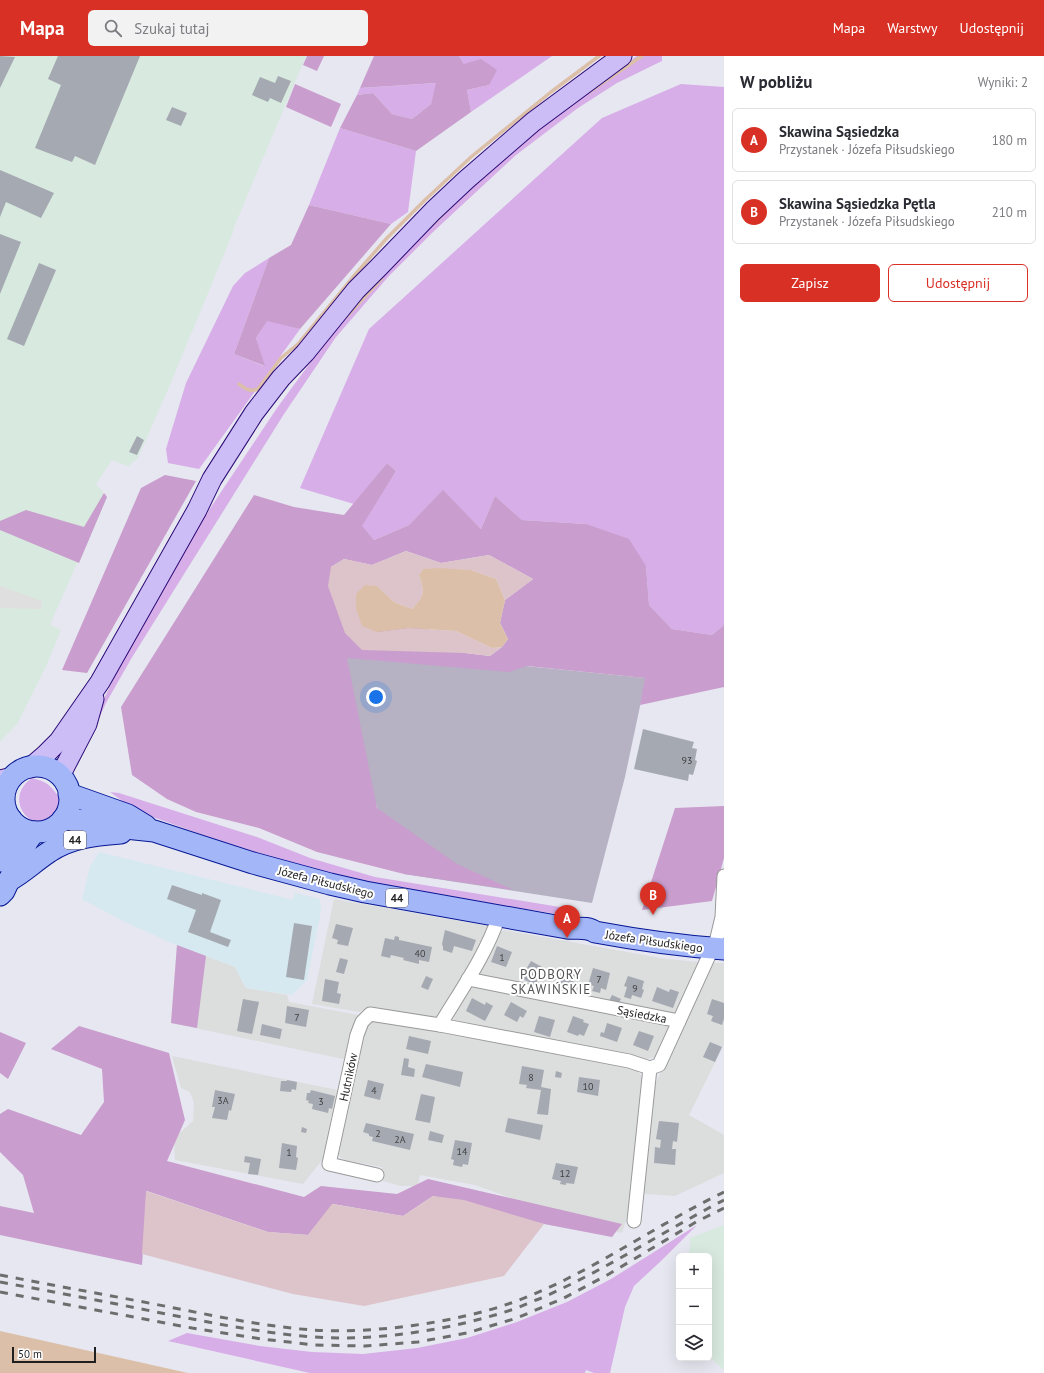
<!DOCTYPE html>
<html lang="pl">
<meta charset="utf-8">
<style>
body{margin:0;font-family:"PT Sans",sans-serif;background:#f2f2f3;color:#2b2b33}
.controls{position:absolute;right:12px;bottom:12px;display:grid;overflow:hidden;border-radius:6px;box-shadow:0 4px 16px #0002}
.controls button{width:36px;height:36px;display:grid;place-items:center;padding:0;border:0;border-bottom:1px solid #e1e1e2;background:#fff;color:#2b2b33;font:20px sans-serif}
.scale{position:absolute;left:12px;bottom:10px;width:84px;box-sizing:border-box;padding-left:4px;border:2px solid #1f1f1f;border-top:0;font-size:11px;line-height:14px;white-space:nowrap;color:#1f1f1f;-webkit-text-stroke:3px #fff;paint-order:stroke}
.you{position:absolute;left:376px;top:641px;width:14px;height:14px;margin:-10px;border:3px solid #fff;border-radius:50%;background:#1a73e8;box-shadow:0 0 0 6px #1a73e833}
.badge{display:grid;place-items:center;width:26px;height:26px;border-radius:50%;background:#d93025;color:#fff;font-size:13px;font-weight:700}
.pin{position:absolute;translate:-50% -33px;filter:drop-shadow(0 1px 2px #0008)}
.pin::after{content:'';position:absolute;top:21px;width:14px;height:12px;background:inherit;clip-path:polygon(0 0,100% 0,50% 100%)}
.list{margin:0;padding:0;list-style:none}
h2{display:flex;justify-content:space-between;align-items:center;height:52px;margin:0;padding:0 16px;font-size:17px}
h2 small{font-size:13px;font-weight:400;color:#7c7c81}
.list li{display:grid;grid-template-columns:26px 1fr auto;gap:12px;align-items:center;box-sizing:border-box;height:64px;margin:0 8px 8px;padding:0 8px;border:1px solid #e1e1e2;border-radius:6px}
.list b{display:block;font-size:15px;white-space:nowrap}
.list p{margin:0;font-size:13px;white-space:nowrap;color:#7c7c81}
.list em{font-size:13px;font-style:normal;color:#7c7c81}
.actions{display:flex;gap:8px;padding:12px 16px}
.actions a{flex:1;padding:9px 0;border:1px solid #d93025;border-radius:6px;text-align:center;font-size:14px;color:#d93025}
.actions .main{background:#d93025;color:#fff}
.icon{flex:none;width:22px;height:22px;fill:none;stroke:currentColor;stroke-width:2;stroke-linecap:round;stroke-linejoin:round}
.map{position:relative;flex:none;width:724px;height:1317px;overflow:hidden}
header{display:flex;align-items:center;gap:24px;box-sizing:border-box;height:56px;padding:0 20px;background:#d93025;color:#fff}
header strong{font-size:19px}
nav{display:flex;gap:22px;margin-inline-start:auto;font-size:14px}
.search{width:280px;height:36px;background:#f2f2f3;display:flex;align-items:center;gap:10px;box-sizing:border-box;padding:0 14px;border-radius:6px;color:#7c7c81;font-size:15px}
main{display:flex}
aside{flex:1;background:#fff}
.map>svg:first-child{display:block}
.residential{fill:#dcdddd}
.commercial{fill:#d6e9f0}
.industrial{fill:#d8e9df}
.construction{fill:#b6b2c4}
.grass{fill:#d7aee8}
.forest{fill:#c99dcd;fill-rule:evenodd}
.wetland{fill:#ddc4ca}
.parking{fill:#dfdfdf}
.water{fill:#dcbfa8}
.lines{fill:none;stroke-linecap:round;stroke-linejoin:round}
.stream{stroke:#dcbfa8;stroke-width:3.5}
.building{fill:#a5a9b1}
.street-casing{stroke:#999;stroke-width:15}
.secondary-casing{stroke:#2b0974;stroke-width:21}
.primary-casing{stroke:#061795;stroke-width:23}
.street{stroke:#fff;stroke-width:13}
.secondary{stroke:#ccbdf7;stroke-width:19}
.primary{stroke:#a3b6f8;stroke-width:21}
.rail{stroke:#6d6d6d;stroke-width:3;stroke-dasharray:8 8;stroke-linecap:butt}
.labels{text-anchor:middle;dominant-baseline:central;stroke-width:4;stroke-linejoin:round;paint-order:stroke}
.number-label{font-size:10px;fill:#404244}
.shield{fill:#fff;stroke:#626262;stroke-width:1}
.shield-label{font-size:11px;font-weight:bold;fill:#1f1f1f}
.street-label{font-size:12px;fill:#1f1f1f;stroke:#fff}
.neighbourhood-label{font-size:13px;letter-spacing:1px;fill:#525252;stroke:#fff}
</style>
<header>
<strong>Mapa</strong>
<div class="search"><svg class="icon" aria-label="search" viewBox="0 0 24 24"><circle cx="10" cy="10" r="6"/><path d="M15 15l6 6"/></svg>Szukaj tutaj</div>
<nav><a>Mapa</a><a>Warstwy</a><a>Udostępnij</a></nav>
</header>
<main>
<div class="map">
<svg width="724" height="1317" viewBox="0 0 724 1317">
<rect width="100%" height="100%" fill="#e6e7f0"/>
<g class="residential">
<path d="M334 843 489 870 488 877 437 960 428 965 366 953 359 956 312 948Z"/>
<path d="M504 874 666 903 698 906 701 910 678 958 671 961 480 923 475 916 498 878Z"/>
<path d="M177 889 235 911 246 932 287 939 289 946 359 959 348 1004 171 967Z"/>
<path d="M713 907H724V988L689 1059 724 1079V1117L675 1140 645 1138 642 1131 652 1035Z"/>
<path d="M478 930 668 968 672 972 658 1001 640 1004 454 967 453 955 464 934Z"/>
<path d="M376 962 633 1012 637 1015 645 1024 629 1155 622 1177 559 1161 503 1139 475 1129 420 1119 418 1128 416 1130H401L379 1124 382 1111 345 1104 340 1101 338 1098V1092L363 971Z"/>
<path d="M172 1000 342 1035 337 1055 331 1060 327 1090 323 1103 303 1128 175 1104 174 1082 193 1065 194 1047 190 1036 181 1032Z"/>
</g>
<path class="commercial" d="M99 796 293 844 295 837 320 843 321 855 307 924 292 939 246 932 235 911 176 889 123 865 82 843 90 811Z"/>
<g class="industrial">
<path d="M0 0H306L237 164 233 173 234 174 172 324 138 402 128 410 112 404 96 428 107 441 79 507H77L50 569 61 574 46 610 17 668 0 686Z"/>
<path d="M724 1169V1314L709 1300V1200H689L690 1182Z"/>
</g>
<path class="construction" d="M345 592 646 622 625 721 592 847 404 818 387 783 367 720Z"/>
<g class="grass">
<path d="M459 0H552L471 56 467 34 489 29 464 8Z"/>
<path d="M637 0H662V5L617 27 578 52 516 99 433 176 388 221 336 281 284 358 131 603 106 647 86 691 81 690 132 585 179 502 209 454 277 352 346 258 394 205 498 103 583 37Z"/>
<path d="M437 27 431 48 412 63 392 58 373 37 357 39 360 32Z"/>
<path d="M681 28 724 31V569L712 579 672 573 649 549 646 510 586 468 522 464 495 440 481 473 443 435 409 469 374 484 361 470 396 415 387 407 354 448 300 432 369 273 602 62Z"/>
<path d="M340 72 416 95 408 156 391 168 309 149Z"/>
<path d="M269 202 234 298 264 310 256 282 267 264 300 273 199 413 168 407 166 393 186 327 233 230 245 217Z"/>
<path d="M32 722C52 727 51 732 63 746 65 751 62 756 58 760 36 784 0 744 32 722Z"/>
<path d="M110 736 119 737 257 781 310 802 375 821 566 852 557 858 491 848 460 845 295 812 136 755Z"/>
<path d="M697 1169 661 1205 634 1230 625 1251 610 1317H594L586 1314 585 1317H310L168 1285 187 1277 260 1290 312 1296 363 1298 417 1292 467 1282 517 1266 567 1246 611 1223Z"/>
</g>
<g class="forest">
<path d="M307 0H324L317 15 303 9Z"/>
<path d="M374 0H459L464 8 481 3 497 14 489 29 467 34 471 56 416 95 340 72 357 39 373 37 392 58 412 63 431 48 436 27 360 32Z"/>
<path d="M295 28 341 48 331 71 286 51Z"/>
<path d="M309 149 391 168 300 273 267 265 256 282 265 310 234 298 269 202 291 189Z"/>
<path d="M387 407 396 415 362 470 374 484 409 469 443 434 481 473 495 440 522 464 586 468 629 483 646 510 649 549 672 573 712 579 724 569V631L640 649 645 622 527 610 509 616 347 602 377 752 457 808 513 834 404 818 317 796 259 772 196 756 167 743 132 719 121 651 254 439 294 451 344 459ZM406 495 441 507 489 499 533 523 505 544 500 567 508 583 502 591 490 600 465 597 331 511 344 503 372 509Z"/>
<path d="M165 419 196 425 87 617 62 614 141 432Z"/>
<path d="M104 437 107 441 79 507 0 474V465L26 454 84 471Z"/>
<path d="M724 750V802L712 845 642 854 675 752Z"/>
<path d="M177 889 206 900 197 972 171 967Z"/>
<path d="M79 970 169 997 185 1064 167 1105 304 1141 321 1130 397 1138 428 1123 622 1168 612 1181 544 1168 433 1140 403 1160 333 1148 308 1179 268 1176 147 1135 142 1209 0 1179V1150L34 1157 23 1119 0 1096V1058L8 1053 81 1079 104 1046 102 1013 51 993Z"/>
<path d="M0 976 26 987 8 1023 0 1017Z"/>
</g>
<g class="wetland">
<path d="M406 495 441 507 489 499 533 523 505 544 496 523 471 514 423 513 419 519C425 537 425 540 412 553L394 546 377 530V576L408 572 456 575 492 592 502 591 490 600 465 597 362 594 345 577 328 530 331 511 344 503 372 509Z"/>
<path d="M146 1135 268 1176 308 1179 332 1148 403 1160 433 1140 464 1144 544 1168 504 1220 364 1250 293 1238 142 1198Z"/>
</g>
<path class="parking" d="M0 530 42 545V553L0 552Z"/>
<g class="water">
<path d="M440 512 471 514 496 523 505 544 500 567 508 583 502 591 492 592 456 575 408 572 377 576 362 570 356 553V538L365 529 377 530 394 546 412 553C425 540 425 537 419 519L423 513Z"/>
<path d="M0 1275 188 1317H0Z"/>
</g>
<g class="lines">
<g class="stream">
<path d="M589 36 642 0"/>
<path d="M433 168 444 157"/>
<path d="M346 261 382 222"/>
<path d="M239 328C245 333 250 336 258 333L281 302 298 288 353 221 387 182 425 144 471 101 551 36 599 0"/>
</g>
</g>
<g class="building">
<path d="M0 0 15 1 0 32Z"/>
<path d="M58 0H140L95 109 75 100 72 106 35 92 61 29 48 23Z"/>
<path d="M278 20 291 25 281 47 270 42 268 46 252 39 260 21 275 27Z"/>
<path d="M172 51 187 57 181 70 166 64Z"/>
<path d="M0 114 54 137 41 162 6 146 0 161Z"/>
<path d="M0 178 21 186 0 238Z"/>
<path d="M39 207 56 214 24 290 7 283Z"/>
<path d="M137 380 144 384 137 399 129 396Z"/>
<path d="M643 673 694 686 692 692 697 693 695 704 697 705 693 719 689 718 688 725 634 713Z"/>
<path d="M172 829 202 839V837L221 844 210 876 231 884 228 891 188 876 196 854 167 843Z"/>
<path d="M294 867 312 870 304 924 286 921Z"/>
<path d="M336 868 353 872 348 890 337 888 338 884 332 882Z"/>
<path d="M445 874 476 884 472 895 454 890 452 897 443 894V891L442 888Z"/>
<path d="M395 880 399 881V884L432 891 429 906 419 904V908L403 904 404 902 391 899 390 902 381 900 385 882 394 884Z"/>
<path d="M497 890 512 896 506 911 491 906Z"/>
<path d="M340 902 348 904 344 918 336 916Z"/>
<path d="M531 905 544 912 535 929 521 922Z"/>
<path d="M593 912 610 917 606 934 601 932 600 937 592 935 594 930 588 929Z"/>
<path d="M562 913 575 916 572 933 558 930Z"/>
<path d="M426 920 433 923 428 934 421 931Z"/>
<path d="M628 920 644 925 642 933 644 934 641 942 632 939 631 943 624 941 627 931 624 930Z"/>
<path d="M325 923 339 926 337 937 341 938 339 948 322 945Z"/>
<path d="M657 931 669 936 670 933 679 936 673 952 652 945Z"/>
<path d="M612 939 621 943 618 949 609 945Z"/>
<path d="M472 942 485 949 486 946 493 950 485 965 466 955Z"/>
<path d="M243 943 259 946 252 978 237 975Z"/>
<path d="M712 943 724 947V963L722 969 711 965 713 960 707 958Z"/>
<path d="M511 946 527 955 523 962 520 960 517 966 504 959Z"/>
<path d="M287 950 309 954 306 971 285 967Z"/>
<path d="M539 960 555 964 550 981 534 976Z"/>
<path d="M573 960 584 964 583 966 589 968 584 980 579 978 578 980 567 976Z"/>
<path d="M607 967 622 972 617 986 600 980 601 976 604 977Z"/>
<path d="M262 968 282 973 280 983 260 979Z"/>
<path d="M639 975 654 980 648 995 633 989Z"/>
<path d="M409 980 431 985 428 998 406 993Z"/>
<path d="M710 986 722 991 715 1006 703 1001Z"/>
<path d="M404 1002 409 1003 408 1011 415 1013 414 1021 401 1019Z"/>
<path d="M426 1008 463 1016 460 1031 422 1021Z"/>
<path d="M522 1010 544 1014 541 1031 551 1033 548 1059 537 1058 541 1034 526 1032 527 1029 519 1028Z"/>
<path d="M556 1015 562 1017 561 1022 555 1021Z"/>
<path d="M579 1021 600 1024 598 1040 577 1036Z"/>
<path d="M287 1024 297 1026 296 1034 292 1033 291 1036 280 1035 281 1025H287Z"/>
<path d="M368 1024 384 1028 380 1044 364 1040Z"/>
<path d="M215 1034 235 1038 231 1055 229 1054 227 1064 212 1062 215 1051H212Z"/>
<path d="M311 1034 335 1040 332 1053 329 1052 328 1057 312 1053 313 1048 308 1047 309 1045 306 1044 307 1037H310Z"/>
<path d="M421 1038 435 1041 430 1067 415 1064Z"/>
<path d="M508 1062 543 1069 540 1084 505 1076Z"/>
<path d="M659 1065 679 1067 677 1086 673 1085 672 1093H676L675 1109 654 1107 655 1091 660 1092 661 1084 656 1083Z"/>
<path d="M366 1067 414 1078 410 1094 372 1085 373 1081 369 1080V1078L363 1076Z"/>
<path d="M302 1071 307 1073 306 1077 301 1076Z"/>
<path d="M430 1075 444 1079 442 1087 428 1084Z"/>
<path d="M455 1084 472 1087 468 1109 463 1108 462 1111 453 1109 454 1104 451 1103Z"/>
<path d="M282 1087 297 1090 296 1101 298 1102 296 1114 279 1112Z"/>
<path d="M245 1100 261 1103 258 1119 248 1118 250 1107 244 1106Z"/>
<path d="M556 1107 578 1111 574 1128 566 1127V1129L560 1128 561 1125 552 1123Z"/>
</g>
<g class="lines">
<g class="street-casing">
<g id="street">
<path d="M468 923 679 965"/>
<path d="M440 969 629 1005 650 1012"/>
<path d="M377 1119 329 1108 357 979 362 966 370 958 440 969C461 934 486 899 499 860"/>
<path d="M634 1165 650 1012 659 1009 717 882 722 861 724 820"/>
</g>
</g>
<g class="secondary-casing">
<g id="secondary">
<path d="M30 712 45 699 59 685 100 626 197 454 212 423 254 357 281 322 305 297 356 234 379 211 433 155 466 124 533 66 622 0"/>
<path d="M60 720 87 668 94 643"/>
<path d="M0 724 13 721"/>
<path d="M0 749 5 752"/>
</g>
</g>
<g class="primary-casing">
<g id="primary">
<circle cx="37" cy="743" r="33"/>
<path d="M69 738 128 759 146 770"/>
<path d="M63 763 91 765 116 771 154 775 253 807 330 828 365 836 567 872C577 873 587 870 595 876 638 884 680 890 724 893"/>
<path d="M0 805 7 783 11 763"/>
<path d="M8 825C23 817 35 805 49 796 70 781 96 779 121 777"/>
<path d="M0 839 4 835 27 786 34 776"/>
</g>
</g>
<use href="#street" class="street"/>
<use href="#secondary" class="secondary"/>
<use href="#primary" class="primary"/>
<g class="rail">
<path d="M0 1219C51 1229 102 1238 154 1248 206 1258 259 1270 312 1274 372 1278 454 1267 511 1247 587 1220 652 1171 724 1136"/>
<path d="M0 1226C54 1236 108 1246 161 1257 219 1268 279 1281 338 1282 396 1282 456 1272 511 1254 521 1251 530 1246 539 1243 604 1215 662 1176 724 1144"/>
<path d="M0 1236 192 1272 262 1283 315 1289 365 1290 418 1286 467 1277 517 1262 564 1242 609 1218 696 1166 724 1152"/>
</g>
</g>
<g class="labels">
<g class="number-label">
<text x="687" y="704">93</text>
<text x="420" y="897">40</text>
<text x="502" y="901">1</text>
<text x="599" y="923">7</text>
<text x="635" y="932">9</text>
<text x="297" y="961">7</text>
<text x="531" y="1021">8</text>
<text x="588" y="1030">10</text>
<text x="374" y="1034">4</text>
<text x="223" y="1044">3A</text>
<text x="321" y="1045">3</text>
<text x="378" y="1077">2</text>
<text x="400" y="1083">2A</text>
<text x="462" y="1095">14</text>
<text x="289" y="1096">1</text>
<text x="565" y="1117">12</text>
</g>
<g class="shield">
<rect x="64" y="775" width="22" height="18" rx="3"/>
<rect x="386" y="833" width="22" height="18" rx="3"/>
</g>
<g class="shield-label">
<text x="75" y="784">44</text>
<text x="397" y="842">44</text>
</g>
<g class="street-label">
<text transform="translate(326 826) rotate(14)">Józefa Piłsudskiego</text>
<text transform="translate(654 885) rotate(8)">Józefa Piłsudskiego</text>
<text transform="translate(642 958) rotate(11)">Sąsiedzka</text>
<text transform="translate(348 1021) rotate(-78)">Hutników</text>
</g>
<g class="neighbourhood-label">
<text x="551" y="918">PODBORY<tspan x="551" dy="15">SKAWIŃSKIE</tspan></text>
</g>
</g>
</svg>
<div class="controls">
<button>+</button>
<button>−</button>
<button><svg class="icon" aria-label="layers" viewBox="0 0 24 24"><path d="M12 4l9 5-9 5-9-5zM3 14l9 5 9-5"/></svg></button>
</div>
<div class="scale">50 m</div>
<div class="you"></div>
<div class="pin badge" style="left:567px;top:882px">A</div>
<div class="pin badge" style="left:653px;top:859px">B</div>
</div>
<aside>
<h2>W pobliżu<small>Wyniki: 2</small></h2>
<ul class="list">
<li><span class="badge">A</span><div><b>Skawina Sąsiedzka</b><p>Przystanek · Józefa Piłsudskiego</p></div><em>180 m</em></li>
<li><span class="badge">B</span><div><b>Skawina Sąsiedzka Pętla</b><p>Przystanek · Józefa Piłsudskiego</p></div><em>210 m</em></li>
</ul>
<div class="actions"><a class="main">Zapisz</a><a>Udostępnij</a></div>
</aside>
</main>
